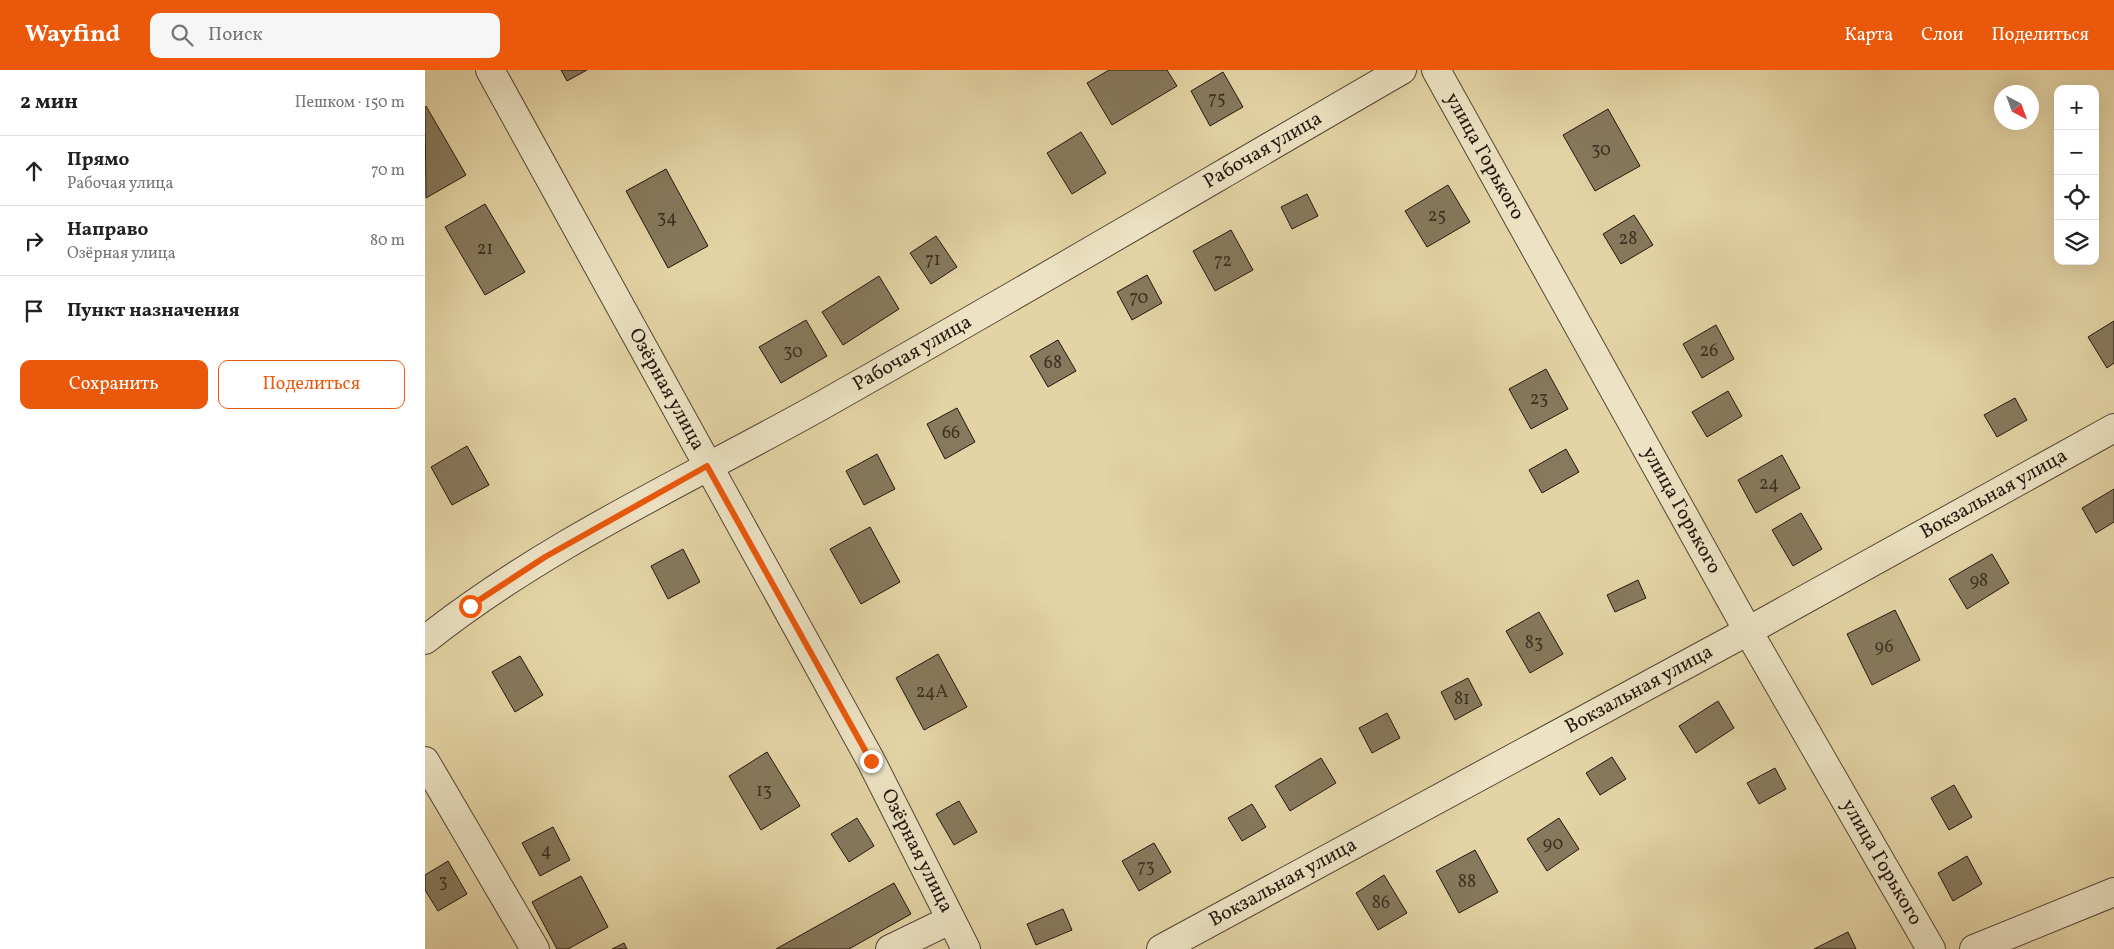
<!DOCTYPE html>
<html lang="ru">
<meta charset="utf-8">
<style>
body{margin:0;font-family:Vollkorn,serif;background:#f6f6f6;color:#202124}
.controls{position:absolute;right:15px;top:15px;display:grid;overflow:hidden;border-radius:10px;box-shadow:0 5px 20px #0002}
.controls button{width:45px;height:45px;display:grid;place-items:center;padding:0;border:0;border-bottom:1px solid #e0e0e0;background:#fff;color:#202124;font:25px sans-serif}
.compass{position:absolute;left:1569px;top:15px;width:45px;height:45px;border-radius:50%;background:#fff;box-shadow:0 5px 20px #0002;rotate:139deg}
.stop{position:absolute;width:15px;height:15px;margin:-11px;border:4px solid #ea580c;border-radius:50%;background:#fff}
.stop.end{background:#ea580c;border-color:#fff;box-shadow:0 1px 5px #0008}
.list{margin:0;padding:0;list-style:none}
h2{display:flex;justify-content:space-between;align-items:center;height:65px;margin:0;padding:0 20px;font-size:21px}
h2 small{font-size:16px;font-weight:400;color:#757577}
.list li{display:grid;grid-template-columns:32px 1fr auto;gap:15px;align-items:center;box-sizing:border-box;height:70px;padding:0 20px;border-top:1px solid #e0e0e0}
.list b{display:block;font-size:19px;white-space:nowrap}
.list p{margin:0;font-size:16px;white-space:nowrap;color:#757577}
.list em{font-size:16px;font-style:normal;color:#757577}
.actions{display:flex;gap:10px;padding:15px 20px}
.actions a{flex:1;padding:11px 0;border:1px solid #ea580c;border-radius:10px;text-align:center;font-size:18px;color:#ea580c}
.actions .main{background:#ea580c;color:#fff}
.icon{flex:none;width:28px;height:28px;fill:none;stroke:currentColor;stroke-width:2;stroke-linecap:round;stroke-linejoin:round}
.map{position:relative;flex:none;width:1689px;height:879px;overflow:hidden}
header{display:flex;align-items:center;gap:30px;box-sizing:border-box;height:70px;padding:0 25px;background:#ea580c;color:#fff}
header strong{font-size:24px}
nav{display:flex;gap:28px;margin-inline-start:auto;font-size:18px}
.search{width:350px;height:45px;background:#f6f6f6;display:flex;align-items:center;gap:12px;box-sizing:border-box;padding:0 18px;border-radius:10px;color:#757577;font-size:19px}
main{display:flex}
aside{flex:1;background:#fff}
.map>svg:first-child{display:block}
.building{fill:#87795d;stroke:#23170f}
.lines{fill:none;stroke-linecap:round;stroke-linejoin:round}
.minor-casing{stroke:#534634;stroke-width:30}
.minor{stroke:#ede3c4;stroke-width:28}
.route{stroke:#ea580c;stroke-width:6}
.labels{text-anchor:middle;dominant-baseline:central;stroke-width:4;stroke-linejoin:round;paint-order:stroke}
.number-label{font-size:18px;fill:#3c3022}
.street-label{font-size:20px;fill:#23170f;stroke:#ede3c4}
</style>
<header>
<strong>Wayfind</strong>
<div class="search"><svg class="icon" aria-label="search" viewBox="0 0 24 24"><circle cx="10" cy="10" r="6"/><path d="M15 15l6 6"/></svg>Поиск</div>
<nav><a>Карта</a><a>Слои</a><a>Поделиться</a></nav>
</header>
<main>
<aside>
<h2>2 мин<small>Пешком · 150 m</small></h2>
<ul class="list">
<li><svg class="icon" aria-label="ahead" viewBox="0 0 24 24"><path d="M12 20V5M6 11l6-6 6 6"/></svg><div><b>Прямо</b><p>Рабочая улица</p></div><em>70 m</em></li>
<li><svg class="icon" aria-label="right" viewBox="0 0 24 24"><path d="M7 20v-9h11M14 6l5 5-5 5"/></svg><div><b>Направо</b><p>Озёрная улица</p></div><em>80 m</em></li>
<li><svg class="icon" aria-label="arrive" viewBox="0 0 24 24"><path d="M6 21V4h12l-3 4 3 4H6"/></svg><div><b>Пункт назначения</b></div></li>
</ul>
<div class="actions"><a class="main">Сохранить</a><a>Поделиться</a></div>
</aside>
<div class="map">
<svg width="1689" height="879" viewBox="0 0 1689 879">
<rect width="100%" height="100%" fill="#e4d4a5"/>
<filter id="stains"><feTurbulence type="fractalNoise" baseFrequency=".004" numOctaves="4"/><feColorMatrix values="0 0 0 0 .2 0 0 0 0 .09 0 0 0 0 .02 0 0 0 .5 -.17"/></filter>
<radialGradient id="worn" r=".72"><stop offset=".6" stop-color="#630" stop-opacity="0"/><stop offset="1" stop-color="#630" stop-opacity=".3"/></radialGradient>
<g class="building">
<path d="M136 0H162L142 11Z"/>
<path d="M684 0H742L752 16 687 55 662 13Z"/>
<path d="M798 2 818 37 785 56 766 21Z"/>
<path d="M1 36 41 105 1 128 0 37Z"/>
<path d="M1183 39 1215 96 1170 121 1138 65Z"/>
<path d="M656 62 681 103 647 124 622 83Z"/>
<path d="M241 99 283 176 243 198 201 121Z"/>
<path d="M1023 115 1045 152 1002 177 980 141Z"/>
<path d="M882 124 893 146 867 159 856 137Z"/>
<path d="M60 134 100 202 60 225 20 157Z"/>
<path d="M1209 145 1228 175 1196 194 1178 164Z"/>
<path d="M806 160 828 200 790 221 768 181Z"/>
<path d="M511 166 532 197 506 214 485 183Z"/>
<path d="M722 205 737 233 707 250 692 222Z"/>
<path d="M454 206 474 239 418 275 397 242Z"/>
<path d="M381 250 402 286 356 313 334 277Z"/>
<path d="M1689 251V293L1682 298 1663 267Z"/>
<path d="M1291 255 1309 289 1277 308 1258 274Z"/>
<path d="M633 270 651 301 623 317 605 286Z"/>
<path d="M1121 299 1143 339 1106 359 1084 319Z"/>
<path d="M1303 321 1317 346 1282 367 1267 342Z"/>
<path d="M1590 328 1602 350 1572 367 1559 345Z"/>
<path d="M532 338 550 372 520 389 502 354Z"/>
<path d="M42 376 64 415 27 435 6 397Z"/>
<path d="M1141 379 1154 402 1117 423 1104 400Z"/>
<path d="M452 384 470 419 439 435 421 401Z"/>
<path d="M1357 385 1375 418 1331 443 1313 410Z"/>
<path d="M1689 419V452L1671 463 1657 438Z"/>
<path d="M1376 443 1397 479 1368 496 1347 460Z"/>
<path d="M445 457 475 512 436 534 405 479Z"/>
<path d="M258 479 275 512 243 529 226 496Z"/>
<path d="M1567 484 1584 513 1542 539 1524 509Z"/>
<path d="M1213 510 1221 528 1190 542 1182 525Z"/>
<path d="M1470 540 1495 590 1447 615 1422 564Z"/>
<path d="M1114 542 1138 584 1105 603 1081 561Z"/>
<path d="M513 584 542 637 499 660 471 608Z"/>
<path d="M95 586 118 625 90 642 67 602Z"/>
<path d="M1043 608 1057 635 1030 650 1016 622Z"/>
<path d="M1293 631 1309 658 1271 683 1254 656Z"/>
<path d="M962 643 975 668 947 683 934 658Z"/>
<path d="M342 682 375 736 336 760 304 706Z"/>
<path d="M1187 687 1201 709 1175 725 1161 703Z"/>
<path d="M896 688 911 713 865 741 850 716Z"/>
<path d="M1350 698 1361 719 1334 734 1322 713Z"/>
<path d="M1529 715 1547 747 1524 760 1506 728Z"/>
<path d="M534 731 552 762 529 775 511 744Z"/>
<path d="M827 734 841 757 817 771 803 748Z"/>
<path d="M432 748 449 776 424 792 406 764Z"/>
<path d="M1134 748 1154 779 1122 801 1102 769Z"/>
<path d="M128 757 145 790 115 806 97 773Z"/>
<path d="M729 773 746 802 714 821 697 791Z"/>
<path d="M1050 780 1073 822 1034 843 1011 801Z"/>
<path d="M1542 786 1557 814 1528 831 1513 803Z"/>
<path d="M23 791 42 824 13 841 0 820V805Z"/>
<path d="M959 805 982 843 953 860 931 823Z"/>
<path d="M156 806 183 857 143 879H132L107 832Z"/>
<path d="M469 813 486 844 424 879H351Z"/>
<path d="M638 839 647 860 611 875 602 854Z"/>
<path d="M1423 862 1431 879H1389Z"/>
<path d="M199 873 202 879H187Z"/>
</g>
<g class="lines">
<g class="minor-casing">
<g id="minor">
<path id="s1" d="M65 0 446 691 541 879"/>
<path id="s2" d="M1011 0 1323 561 1506 879"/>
<path id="s3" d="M0 570C122 473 266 409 401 333 594 224 785 111 977 0"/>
<path d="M0 691 110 879"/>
<path d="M465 879 525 850"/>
<path id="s4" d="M736 879 1323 561 1689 358"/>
<path d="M1549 879 1689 822"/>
</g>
</g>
<use href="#minor" class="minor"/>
</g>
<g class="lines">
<path class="route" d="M45 536 120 487 282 396 446 691"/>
</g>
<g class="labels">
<g class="number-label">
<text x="792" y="29">75</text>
<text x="1176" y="80">30</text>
<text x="1012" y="146">25</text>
<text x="242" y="148">34</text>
<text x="1203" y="169">28</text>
<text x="60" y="179">21</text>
<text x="508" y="190">71</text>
<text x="798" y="191">72</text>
<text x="714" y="228">70</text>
<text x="1284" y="281">26</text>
<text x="368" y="282">30</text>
<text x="628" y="293">68</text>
<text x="1114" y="329">23</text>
<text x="526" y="363">66</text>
<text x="1344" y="414">24</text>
<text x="1554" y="511">98</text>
<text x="1109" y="573">83</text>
<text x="1459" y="577">96</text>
<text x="507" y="622">24А</text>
<text x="1037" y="629">81</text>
<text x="339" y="721">13</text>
<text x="1128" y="774">90</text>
<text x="121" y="781">4</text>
<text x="721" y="797">73</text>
<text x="18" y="812">3</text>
<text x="1042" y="812">88</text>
<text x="956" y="833">86</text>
</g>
<g class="street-label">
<text stroke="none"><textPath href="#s3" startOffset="971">Рабочая улица</textPath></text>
<text stroke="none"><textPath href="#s2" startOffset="99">улица Горького</textPath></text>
<text stroke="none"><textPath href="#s3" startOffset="566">Рабочая улица</textPath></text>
<text stroke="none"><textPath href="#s1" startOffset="365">Озёрная улица</textPath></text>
<text stroke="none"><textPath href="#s4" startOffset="949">Вокзальная улица</textPath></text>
<text stroke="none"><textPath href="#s2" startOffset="504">улица Горького</textPath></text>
<text stroke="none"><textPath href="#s4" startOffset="544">Вокзальная улица</textPath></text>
<text stroke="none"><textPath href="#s1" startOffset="890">Озёрная улица</textPath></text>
<text stroke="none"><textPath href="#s2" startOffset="909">улица Горького</textPath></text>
<text stroke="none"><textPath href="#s4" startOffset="139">Вокзальная улица</textPath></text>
</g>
</g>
<rect width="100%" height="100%" filter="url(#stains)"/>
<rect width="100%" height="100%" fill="url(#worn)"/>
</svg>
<div class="controls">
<button>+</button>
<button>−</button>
<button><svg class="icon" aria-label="locate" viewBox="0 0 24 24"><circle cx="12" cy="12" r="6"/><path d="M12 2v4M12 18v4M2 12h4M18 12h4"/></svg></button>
<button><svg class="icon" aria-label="layers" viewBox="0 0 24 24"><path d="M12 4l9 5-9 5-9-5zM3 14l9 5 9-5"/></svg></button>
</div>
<svg class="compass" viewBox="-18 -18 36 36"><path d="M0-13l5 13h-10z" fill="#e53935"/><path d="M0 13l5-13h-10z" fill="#757577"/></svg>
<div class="stop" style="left:45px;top:536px"></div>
<div class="stop end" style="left:446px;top:691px"></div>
</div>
</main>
